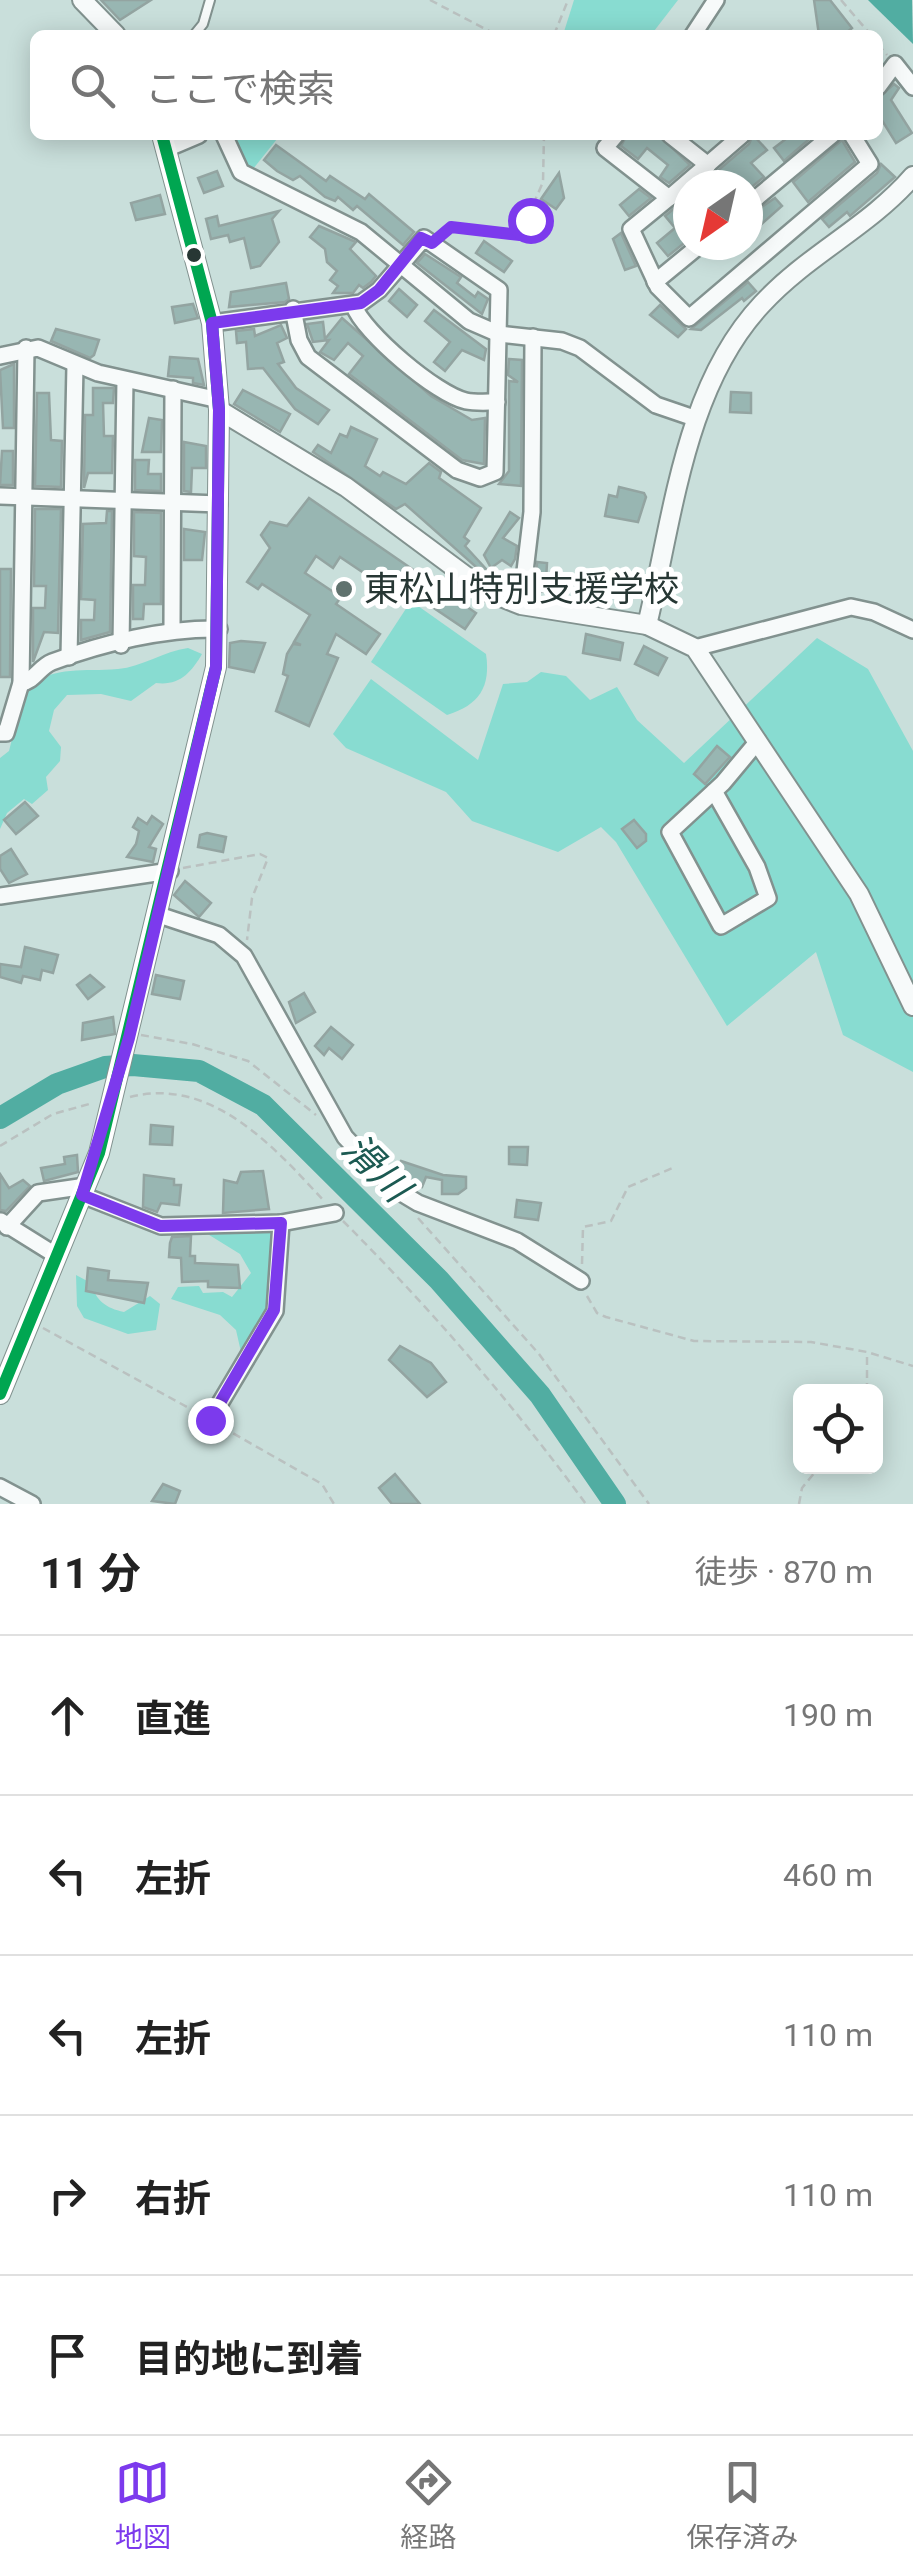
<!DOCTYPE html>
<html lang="ja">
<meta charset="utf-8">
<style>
body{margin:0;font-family:Roboto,"Noto Sans JP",sans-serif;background:#f2f2f2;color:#222}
.controls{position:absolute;right:30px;bottom:30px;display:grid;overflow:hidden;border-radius:15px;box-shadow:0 5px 25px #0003}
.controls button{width:90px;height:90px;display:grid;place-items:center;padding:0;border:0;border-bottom:2px solid #e0e0e0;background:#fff;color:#222;font:50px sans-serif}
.compass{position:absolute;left:673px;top:170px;width:90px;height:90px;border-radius:50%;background:#fff;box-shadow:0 5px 25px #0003;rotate:214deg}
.stop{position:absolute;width:30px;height:30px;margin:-22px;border:8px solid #7c3aed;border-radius:50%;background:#fff}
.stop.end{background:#7c3aed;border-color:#fff;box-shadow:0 2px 10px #0008}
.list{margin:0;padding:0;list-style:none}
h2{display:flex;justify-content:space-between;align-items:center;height:130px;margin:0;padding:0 40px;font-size:42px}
h2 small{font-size:32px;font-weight:400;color:#767676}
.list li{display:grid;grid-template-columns:65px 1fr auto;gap:30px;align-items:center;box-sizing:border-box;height:160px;padding:0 40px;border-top:2px solid #e0e0e0}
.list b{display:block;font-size:38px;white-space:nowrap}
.list em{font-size:32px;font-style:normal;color:#767676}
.icon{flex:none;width:55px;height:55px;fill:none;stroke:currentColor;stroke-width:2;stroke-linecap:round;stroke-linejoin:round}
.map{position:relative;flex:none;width:913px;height:1504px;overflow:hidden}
.search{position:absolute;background:#fff;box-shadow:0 5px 25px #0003;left:30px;right:30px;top:30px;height:110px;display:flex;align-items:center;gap:25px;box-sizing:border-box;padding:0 35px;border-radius:15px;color:#767676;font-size:38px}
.sheet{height:930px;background:#fff}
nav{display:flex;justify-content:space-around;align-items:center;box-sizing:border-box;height:140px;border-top:2px solid #e0e0e0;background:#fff;font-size:28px;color:#767676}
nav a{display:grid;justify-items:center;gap:5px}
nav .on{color:#7c3aed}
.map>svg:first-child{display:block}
.green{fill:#88dcd1}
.water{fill:#51ada2}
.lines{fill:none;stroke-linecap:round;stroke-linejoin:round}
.river{stroke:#51ada2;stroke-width:22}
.building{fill:#98b6b2;stroke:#93a4a1;stroke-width:2.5}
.service-casing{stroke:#82928f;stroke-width:12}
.minor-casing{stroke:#82928f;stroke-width:20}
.tertiary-casing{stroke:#82928f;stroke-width:22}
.path{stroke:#bac1c0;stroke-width:2.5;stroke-dasharray:8 5;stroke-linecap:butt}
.service{stroke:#f7fafa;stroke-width:8}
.minor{stroke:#f7fafa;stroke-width:15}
.tertiary{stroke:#f7fafa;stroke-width:18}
.bus-1-casing{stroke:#fff;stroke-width:20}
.bus-1{stroke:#00a651;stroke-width:12}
.route{stroke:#7c3aed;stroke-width:12}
.bus-dot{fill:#273734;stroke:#fff;stroke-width:4}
.poi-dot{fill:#60726e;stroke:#fff;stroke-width:4}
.labels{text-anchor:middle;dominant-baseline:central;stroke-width:10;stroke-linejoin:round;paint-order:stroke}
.poi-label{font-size:35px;fill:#273734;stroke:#fff;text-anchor:start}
.water-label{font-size:38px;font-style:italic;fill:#1c5a52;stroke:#fff}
</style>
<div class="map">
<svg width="913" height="1504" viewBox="0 0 913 1504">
<rect width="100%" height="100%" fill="#c9dfdb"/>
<g class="green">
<path d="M574 0H678L651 35H563Z"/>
<path d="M230 135H274L277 139 253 169 241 164Z"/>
<path d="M411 601 486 654C491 687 479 705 447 715L371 662Z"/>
<path d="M817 638 868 669 913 751V1072L843 1035 816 952 727 1026 616 842 601 827 558 852 472 821 446 792 346 748 333 734 371 679 478 760 503 684 527 682 541 672 566 676 590 700 617 687 637 720 684 763Z"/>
<path d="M188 648 202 654C191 673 179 686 156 683L131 701 101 694 67 695 54 710 49 731 61 747 60 761 46 777 48 790 32 804 24 799 7 813 0 829V758L9 751 25 687C58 665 82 672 118 669 142 667 164 651 188 648Z"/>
<path d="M207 1229H268L276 1239 269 1307 241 1352 236 1330 220 1315 171 1299 178 1287 199 1286 203 1293 223 1292 232 1297 251 1273 240 1254 206 1233Z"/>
<path d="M76 1275 91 1283C96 1301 106 1308 124 1312L150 1296 160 1304 156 1330 128 1334 84 1318 77 1306Z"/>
</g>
<path class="water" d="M868 0H912L913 44 874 6Z"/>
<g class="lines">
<path class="river" d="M0 1118 57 1084 105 1067 133 1065 199 1071 263 1105 439 1280 540 1395 615 1504"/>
</g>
<g class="building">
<path d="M101 0H151L120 20Z"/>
<path d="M814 0H830L852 28 844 35H819Z"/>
<path d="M894 84 899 88 891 100 912 133 896 143 878 114V98Z"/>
<path d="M627 135H659L690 165 669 183 660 177 668 165 647 148 638 159 621 146Z"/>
<path d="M753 135 767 150 751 163 764 177 748 190V185H701L749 144Z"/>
<path d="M791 135H814L784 161 774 148Z"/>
<path d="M842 140 855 162 808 202 793 182Z"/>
<path d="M276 145 326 181 330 176 365 199 369 194 414 232 403 245 357 206 353 210 338 197 335 201 325 197 300 176 293 180 277 171 264 160Z"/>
<path d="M881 164 895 177 850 216 847 212 829 227 822 219 877 173Z"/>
<path d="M217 171 223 186 204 193 198 178Z"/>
<path d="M559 173 564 198 556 209 541 199Z"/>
<path d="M639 189 651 198 629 216 620 205Z"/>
<path d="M160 195 165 214 136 220 131 203Z"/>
<path d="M775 198 782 206 748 236V216Z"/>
<path d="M677 206 688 220V240L668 256 657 243 675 228 665 216Z"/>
<path d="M279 211 272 219 279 242 260 266 251 268 244 238 230 242 228 235 211 239 206 219 217 216 219 226Z"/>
<path d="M319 226 356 242 350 249 376 276 371 282 363 288 359 285 353 293H333L338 286 330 280 337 271 327 262 325 249 310 237Z"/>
<path d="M621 233 636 266 625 270 613 239Z"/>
<path d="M484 241 512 261 504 272 476 253Z"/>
<path d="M425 254 461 277 457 283 475 297 478 292 488 299 482 314 417 263Z"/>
<path d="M748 282 756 291 744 301 742 298 701 330 691 329Z"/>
<path d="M286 283 289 299 285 302 229 307 231 292Z"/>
<path d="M399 289 417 305 407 317 389 301Z"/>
<path d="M193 304 198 318 175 323 172 307Z"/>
<path d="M660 305 686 329 678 337 650 315Z"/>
<path d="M434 310 486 349 484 360 462 350 445 371 434 362 450 342 425 321Z"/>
<path d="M342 318 431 396 472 420 485 418 484 464 462 460 349 374 363 356 348 343 334 360 320 352 329 340 313 342 307 324 323 322 325 339Z"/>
<path d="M281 325 287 338 277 343 284 362 278 364 296 388 329 410 318 424 295 409 263 368 248 369 246 342 237 343 236 331 254 329 255 336Z"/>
<path d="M56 329 99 340 94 355 90 358 51 341Z"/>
<path d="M170 357 198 359 204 385 193 383V378L168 376Z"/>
<path d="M509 359 522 360 521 486 499 484 509 471V381L518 382 508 375Z"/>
<path d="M14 364V428H3L0 370Z"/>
<path d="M93 388H114L113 403H103L104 436H113L112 473H88L84 488 85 415H93Z"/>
<path d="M243 390 290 414 280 432 234 404Z"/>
<path d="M731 392 751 393V413L730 412Z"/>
<path d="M37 393H49L51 440 62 441 61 487 35 486Z"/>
<path d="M149 418 162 420 161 452H142Z"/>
<path d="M351 427 377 439 365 466 380 476 383 472 406 484 429 463 441 472 439 478 481 508 464 537 469 541 465 546 487 570 484 574 405 504 396 509 313 452 318 445 331 453 340 434 347 437Z"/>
<path d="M184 442 206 446V468H192L191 492 184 491Z"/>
<path d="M2 451H13V485H0Z"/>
<path d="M135 460H149L148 474H161V491L135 490Z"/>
<path d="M619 487 644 493 646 497 638 522 605 516 609 495 617 497Z"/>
<path d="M309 498 476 613 465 629 407 590 401 598 340 557 333 568 316 556 305 573 341 597 336 604 380 634 366 654 336 634 327 654 338 658 309 726 276 711 288 676 283 674 287 654 293 644 301 645 294 642 310 615 262 584 258 589 247 582 270 548 261 535 270 522 287 526Z"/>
<path d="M35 509H61L58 633 44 632 33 662V608H45L46 586H34Z"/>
<path d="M107 511H112L110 632 81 640V620H94L95 600 81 599 83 524 106 523Z"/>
<path d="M134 512 161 513V604H144L143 619H133V585H145L146 557 134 556Z"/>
<path d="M510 512 519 518 503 538 517 546 515 559 511 566 502 560 491 568 484 555Z"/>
<path d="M184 529 205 532 202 560H184Z"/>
<path d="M537 562 547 563 546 581 561 582V593L536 591Z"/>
<path d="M0 569H11L10 677H0Z"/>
<path d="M586 634 623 643 620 660 583 653Z"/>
<path d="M241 641 265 643 254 672 229 667 230 643Z"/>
<path d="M644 646 667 658 658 675 635 664Z"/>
<path d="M717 746 730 757 705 784 694 774Z"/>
<path d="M25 802 38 816 16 834 4 820Z"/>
<path d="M152 816 163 824 149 847 156 849 153 862 127 857 136 844 139 831 133 827 138 818 147 824Z"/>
<path d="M634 820 646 834V841L637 848 622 829Z"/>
<path d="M207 833 226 837 223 852 198 847 200 835Z"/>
<path d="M11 849 27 874 9 883 0 869V856Z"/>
<path d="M185 881 211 903 199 917 174 895Z"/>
<path d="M25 947 58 955 53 973 42 970 40 980 23 976 21 983 0 977V964L21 967Z"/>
<path d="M90 975 104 987 88 999 77 985Z"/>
<path d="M156 975 184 981 180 999 152 994Z"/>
<path d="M304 993 315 1012 296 1023 289 1002Z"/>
<path d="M113 1017 115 1034 82 1040 83 1023Z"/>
<path d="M331 1027 353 1045 342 1059 329 1048 324 1055 315 1046Z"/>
<path d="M151 1125 173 1127 172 1145 150 1144Z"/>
<path d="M509 1147H528L527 1165 509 1164Z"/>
<path d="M77 1155 78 1172 44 1181 41 1168 65 1164 64 1157Z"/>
<path d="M401 1161 443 1175 466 1177V1188L458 1194H442V1180L426 1177 422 1187 414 1185 395 1174Z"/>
<path d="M263 1171 269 1209 223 1213 224 1180 237 1183 241 1172Z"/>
<path d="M0 1174 9 1188 23 1180 30 1186 6 1211 0 1210Z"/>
<path d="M144 1175 174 1179V1185H181L179 1205 161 1203 157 1212 143 1207Z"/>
<path d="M517 1200 541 1203 538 1220 515 1217Z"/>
<path d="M191 1236 190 1256H195V1263L238 1265 240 1288 208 1287V1281L182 1282 181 1258 169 1257 170 1243 172 1237Z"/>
<path d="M88 1268 109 1271 108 1280 148 1283 144 1303 86 1291Z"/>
<path d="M400 1346 431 1363 446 1382 427 1397 389 1360Z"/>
<path d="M395 1474 420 1504H392L379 1488Z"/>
<path d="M163 1484 180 1491 175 1504 152 1501Z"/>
</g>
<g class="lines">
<g class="service-casing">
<path id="service" d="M194 35 203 24 210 0"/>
</g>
<g class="minor-casing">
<g id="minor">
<path d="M693 35 716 0"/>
<path d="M878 87 895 64 913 87"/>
<path d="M224 135 241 172 361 232 469 321 499 334 562 341 580 348 656 405 697 419"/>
<path d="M616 135 605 148 669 198 631 229 658 287 689 318 870 164 852 135"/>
<path d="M670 135 708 165"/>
<path d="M166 149 199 135"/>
<path d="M669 198 742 135"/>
<path d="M748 205 832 135"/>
<path d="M655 282 700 245"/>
<path d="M354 306C363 332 437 395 466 401 475 403 487 402 497 402"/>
<path d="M212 323 361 303 379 290 424 238 499 290 495 472 480 478 457 470 308 357 299 340 293 309"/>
<path d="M0 356 38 348 98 373 219 400"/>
<path d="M0 496 219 504"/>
<path d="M521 605 532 512 533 337"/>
<path d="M172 628 173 389"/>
<path d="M121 645 125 380"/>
<path d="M695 648 851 607 874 612 913 630"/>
<path d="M69 657 75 365"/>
<path d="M21 683C35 681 39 667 52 662 103 643 165 628 219 629"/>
<path d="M0 733H6L21 683 26 348"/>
<path d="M714 791 757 867 768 898 721 926 670 832 723 783 758 741"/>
<path d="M0 896 170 871"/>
<path d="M159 915 219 935 244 956 345 1137 393 1188 418 1203 517 1241 581 1281"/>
<path d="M82 1195 161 1226 281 1223 335 1213"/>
<path d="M1 1221 57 1256"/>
<path d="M7 1227 38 1193 86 1186"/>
<path d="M210 1420 275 1311 281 1223"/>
<path d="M0 1487 32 1504"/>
</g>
</g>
<g class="tertiary-casing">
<g id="tertiary">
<path d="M82 0 116 35"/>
<path d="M219 410 346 487 486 591 521 605 647 625 695 648 859 894 913 1006"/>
<path d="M647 625C673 519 684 387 762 304 808 254 869 227 913 176"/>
<path d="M0 1394 99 1153 216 667 219 410 212 323 162 135"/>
</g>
</g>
<g class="path">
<path d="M430 0 497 35"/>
<path d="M841 0 871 35"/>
<path d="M554 35 568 0"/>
<path d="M878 44 887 55"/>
<path d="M439 234 451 227 520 235 543 182 544 135"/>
<path d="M183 868 260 854 268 858 252 898 247 940"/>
<path d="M141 1035 192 1044 248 1061 316 1115"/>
<path d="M130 1097C212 1076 275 1148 324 1201"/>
<path d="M0 1146 53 1114 93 1103"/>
<path d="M418 1218 539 1354 649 1504"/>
<path d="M343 1221C432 1310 512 1403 586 1504"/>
<path d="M582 1264 583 1227 611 1221 628 1187 675 1167"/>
<path d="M587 1296 597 1313 606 1317 694 1341 811 1342 867 1352 913 1366"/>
<path d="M43 1328 198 1413"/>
<path d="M867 1391V1353"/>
<path d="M222 1427 322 1484 334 1504"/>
<path d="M799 1504 802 1488 820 1466"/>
</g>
<use href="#service" class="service"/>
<use href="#minor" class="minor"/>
<use href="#tertiary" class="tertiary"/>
<g class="bus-1-casing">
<path id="bus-1" d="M0 1394 99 1153 216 667 219 410 212 323 162 135"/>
</g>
<use href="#bus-1" class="bus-1"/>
</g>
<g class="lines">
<path class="route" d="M210 1420 274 1310 281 1223 160 1226 82 1195 129 1038 216 667 219 410 212 323 361 303 379 290 421 238 432 243 451 227 520 235 530 220"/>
</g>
<circle class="bus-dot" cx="194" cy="255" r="9"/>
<circle class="poi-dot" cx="344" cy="589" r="10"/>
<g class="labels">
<g class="poi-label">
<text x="364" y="589">東松山特別支援学校</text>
</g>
<g class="water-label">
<text transform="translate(376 1168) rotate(45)">滑川</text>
</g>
</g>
</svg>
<div class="controls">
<button><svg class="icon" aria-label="locate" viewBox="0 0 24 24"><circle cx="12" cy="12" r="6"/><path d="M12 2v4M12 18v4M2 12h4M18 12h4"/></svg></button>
</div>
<svg class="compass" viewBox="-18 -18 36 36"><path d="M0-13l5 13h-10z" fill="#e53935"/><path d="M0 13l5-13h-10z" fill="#767676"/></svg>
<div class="stop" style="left:530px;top:220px"></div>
<div class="stop end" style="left:210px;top:1420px"></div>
<div class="search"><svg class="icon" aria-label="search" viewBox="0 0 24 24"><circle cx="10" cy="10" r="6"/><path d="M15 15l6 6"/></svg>ここで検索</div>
</div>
<section class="sheet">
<h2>11 分<small>徒歩 · 870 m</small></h2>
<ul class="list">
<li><svg class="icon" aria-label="ahead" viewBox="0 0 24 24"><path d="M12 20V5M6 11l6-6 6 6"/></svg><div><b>直進</b></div><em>190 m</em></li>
<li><svg class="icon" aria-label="left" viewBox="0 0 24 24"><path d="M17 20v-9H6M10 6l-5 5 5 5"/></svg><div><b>左折</b></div><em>460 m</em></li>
<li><svg class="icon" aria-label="left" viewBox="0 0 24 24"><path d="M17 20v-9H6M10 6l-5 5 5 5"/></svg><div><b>左折</b></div><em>110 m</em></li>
<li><svg class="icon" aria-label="right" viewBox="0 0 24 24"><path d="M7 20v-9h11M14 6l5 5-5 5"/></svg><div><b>右折</b></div><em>110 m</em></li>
<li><svg class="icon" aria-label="arrive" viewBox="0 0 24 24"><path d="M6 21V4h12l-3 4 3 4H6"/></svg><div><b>目的地に到着</b></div></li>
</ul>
</section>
<nav>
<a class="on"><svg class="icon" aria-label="map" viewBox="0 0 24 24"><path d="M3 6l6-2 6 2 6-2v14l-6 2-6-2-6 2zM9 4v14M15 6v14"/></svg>地図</a>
<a><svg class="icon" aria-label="directions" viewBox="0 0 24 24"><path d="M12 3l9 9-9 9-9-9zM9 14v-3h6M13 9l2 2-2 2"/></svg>経路</a>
<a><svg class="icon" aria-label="saved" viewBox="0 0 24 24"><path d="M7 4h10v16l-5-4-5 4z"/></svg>保存済み</a>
</nav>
